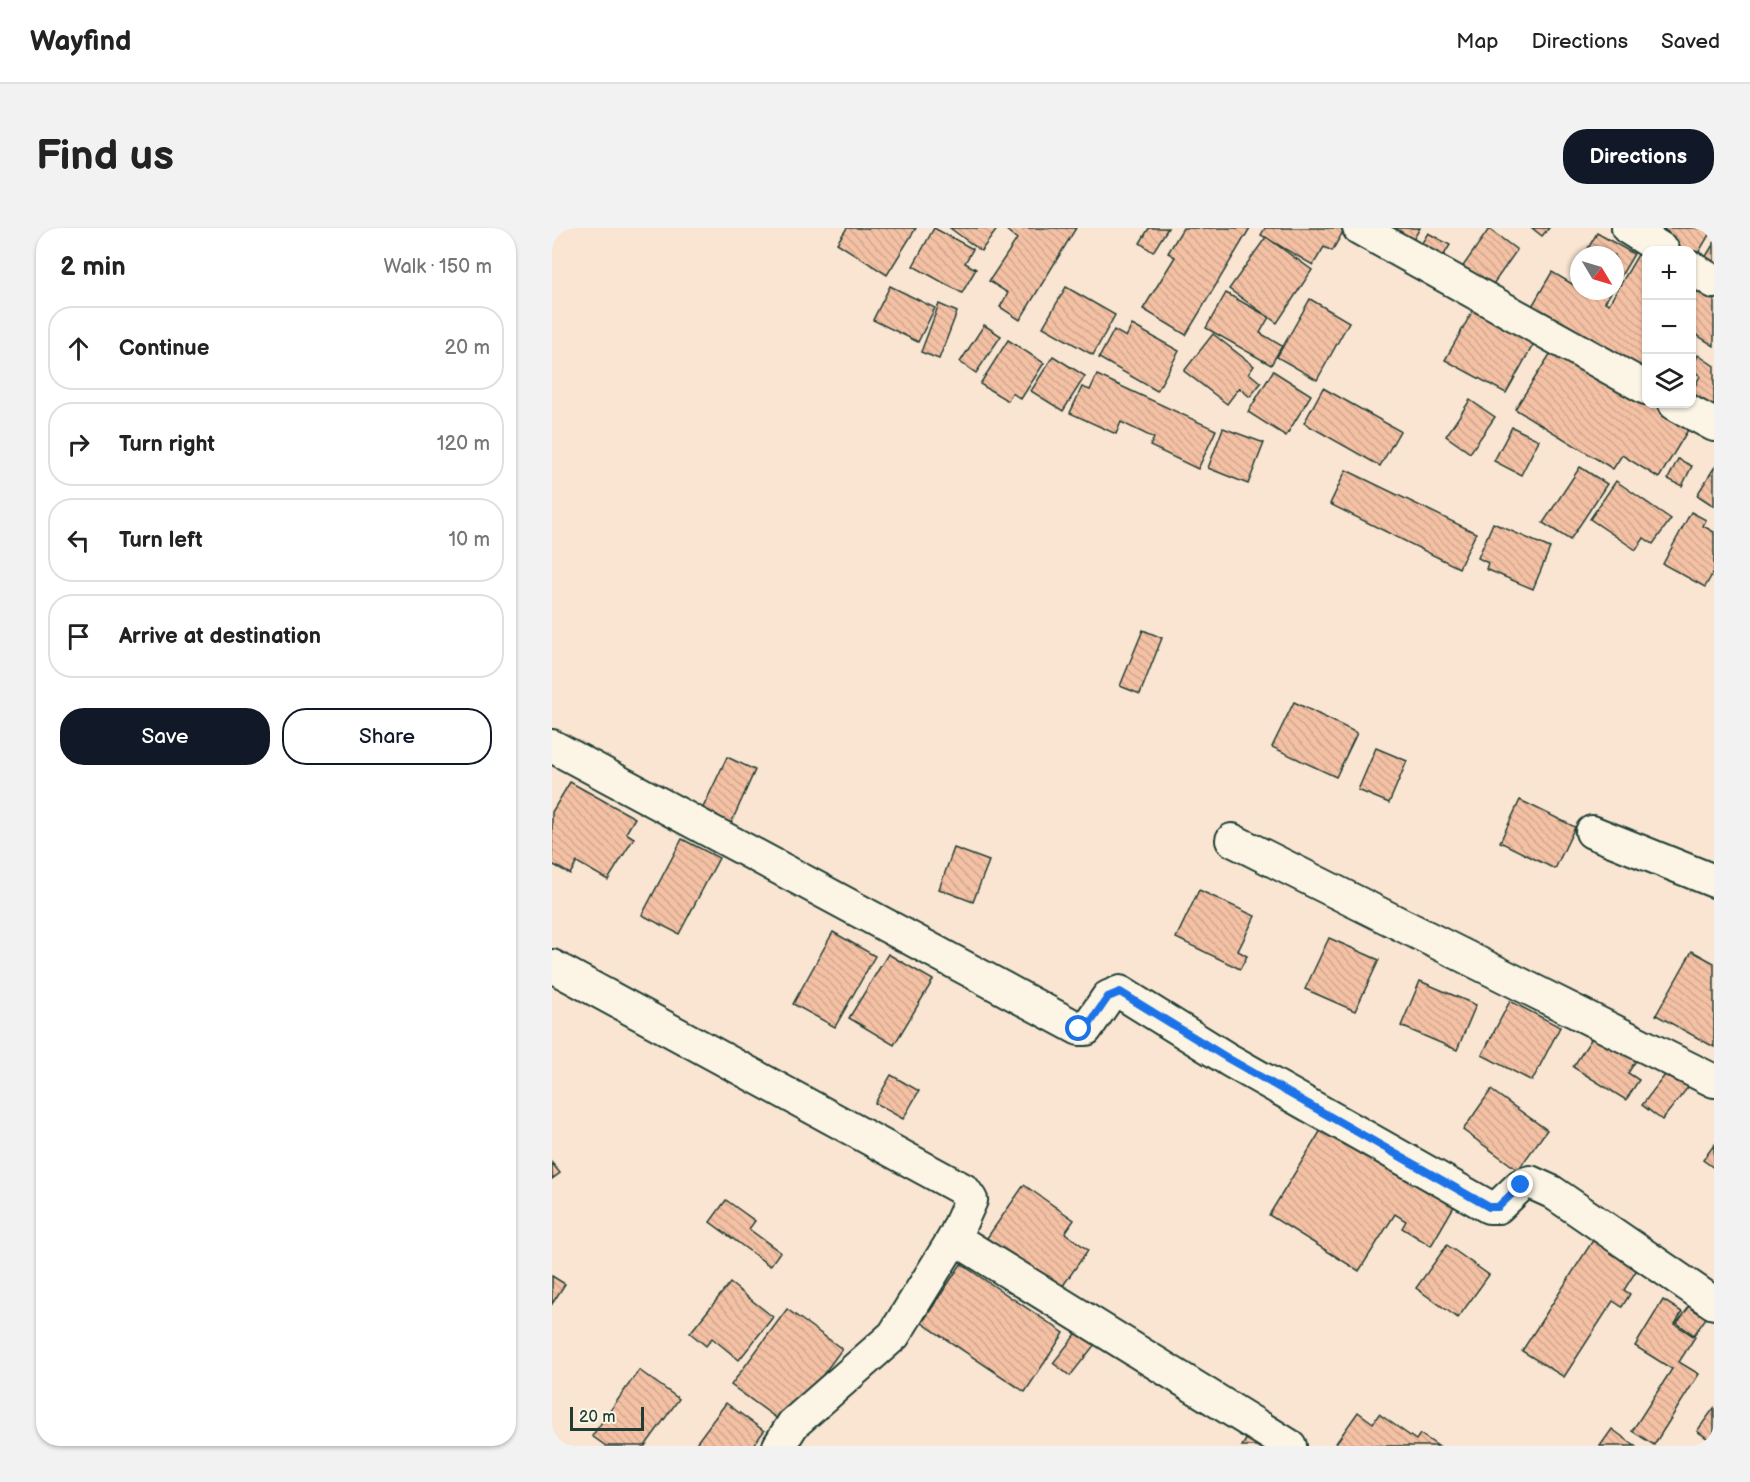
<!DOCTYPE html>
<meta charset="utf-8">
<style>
body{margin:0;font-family:"Balsamiq Sans",sans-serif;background:#f2f2f2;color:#222}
.controls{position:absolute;right:18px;top:18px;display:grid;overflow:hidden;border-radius:12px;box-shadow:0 2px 4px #0004}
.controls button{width:54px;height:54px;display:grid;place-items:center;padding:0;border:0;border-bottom:2px solid #e0e0e0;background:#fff;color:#222;font:30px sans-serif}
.compass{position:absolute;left:1018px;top:18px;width:54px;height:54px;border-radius:50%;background:#fff;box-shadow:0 2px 4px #0004;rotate:128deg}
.scale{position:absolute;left:18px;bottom:15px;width:74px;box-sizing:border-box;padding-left:6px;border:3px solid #1f3d34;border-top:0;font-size:16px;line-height:21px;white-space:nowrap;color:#1f3d34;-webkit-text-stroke:4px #fcf5e5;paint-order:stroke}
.stop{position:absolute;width:18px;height:18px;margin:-14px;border:4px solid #1a73e8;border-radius:50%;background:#fff}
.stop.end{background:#1a73e8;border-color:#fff;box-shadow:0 2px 6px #0008}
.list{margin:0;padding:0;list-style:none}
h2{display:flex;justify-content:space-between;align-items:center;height:78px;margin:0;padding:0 24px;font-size:26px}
h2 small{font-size:20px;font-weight:400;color:#767676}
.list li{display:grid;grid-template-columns:39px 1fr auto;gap:18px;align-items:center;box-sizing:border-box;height:84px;margin:0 12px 12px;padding:0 12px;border:2px solid #e0e0e0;border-radius:24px}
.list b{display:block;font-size:22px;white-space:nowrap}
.list em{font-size:20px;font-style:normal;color:#767676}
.actions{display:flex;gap:12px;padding:18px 24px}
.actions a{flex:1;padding:14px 0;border:2px solid #111827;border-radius:24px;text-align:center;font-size:21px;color:#111827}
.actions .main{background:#111827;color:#fff}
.icon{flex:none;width:33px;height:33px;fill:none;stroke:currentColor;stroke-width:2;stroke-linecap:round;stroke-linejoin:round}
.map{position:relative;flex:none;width:1162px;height:1218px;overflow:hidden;border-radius:24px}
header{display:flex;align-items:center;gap:36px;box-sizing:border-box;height:84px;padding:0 30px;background:#fff;border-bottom:2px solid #e0e0e0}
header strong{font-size:28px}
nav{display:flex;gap:33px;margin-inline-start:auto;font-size:21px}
.intro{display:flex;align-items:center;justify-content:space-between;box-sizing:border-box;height:144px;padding:0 36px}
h1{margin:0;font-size:42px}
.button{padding:15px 27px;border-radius:24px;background:#111827;color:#fff;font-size:21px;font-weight:700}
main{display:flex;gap:36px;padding:0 36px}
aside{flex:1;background:#fff;border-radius:24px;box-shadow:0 2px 4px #0004}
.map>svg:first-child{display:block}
.building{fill:url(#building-back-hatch);stroke:#1f3d34;stroke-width:1.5}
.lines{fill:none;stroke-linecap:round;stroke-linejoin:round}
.minor-casing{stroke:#1f3d34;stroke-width:36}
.minor{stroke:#fcf5e5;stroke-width:32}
.route{stroke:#1a73e8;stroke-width:8}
</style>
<header>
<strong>Wayfind</strong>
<nav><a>Map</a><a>Directions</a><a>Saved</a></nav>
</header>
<div class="intro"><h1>Find us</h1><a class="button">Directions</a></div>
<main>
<aside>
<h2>2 min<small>Walk · 150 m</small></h2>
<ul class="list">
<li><svg class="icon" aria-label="ahead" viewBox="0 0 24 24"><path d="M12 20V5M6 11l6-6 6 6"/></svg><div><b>Continue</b></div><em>20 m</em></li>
<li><svg class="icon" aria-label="right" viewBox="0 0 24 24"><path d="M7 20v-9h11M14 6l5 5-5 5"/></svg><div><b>Turn right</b></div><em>120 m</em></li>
<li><svg class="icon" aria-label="left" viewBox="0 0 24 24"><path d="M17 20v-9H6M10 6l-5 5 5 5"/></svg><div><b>Turn left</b></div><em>10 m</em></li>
<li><svg class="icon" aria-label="arrive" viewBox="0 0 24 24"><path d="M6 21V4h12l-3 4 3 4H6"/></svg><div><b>Arrive at destination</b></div></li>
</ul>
<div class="actions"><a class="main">Save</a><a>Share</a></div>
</aside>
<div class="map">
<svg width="1162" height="1218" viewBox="0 0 1162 1218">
<defs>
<pattern id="building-back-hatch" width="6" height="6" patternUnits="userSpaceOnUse" patternTransform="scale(1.5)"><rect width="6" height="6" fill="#f4c1a4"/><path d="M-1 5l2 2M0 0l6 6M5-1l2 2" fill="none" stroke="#d1a78e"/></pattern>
</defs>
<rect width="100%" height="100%" fill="#fae5d2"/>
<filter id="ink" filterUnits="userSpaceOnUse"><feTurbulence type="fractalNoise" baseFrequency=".0167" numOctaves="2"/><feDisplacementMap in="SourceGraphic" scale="12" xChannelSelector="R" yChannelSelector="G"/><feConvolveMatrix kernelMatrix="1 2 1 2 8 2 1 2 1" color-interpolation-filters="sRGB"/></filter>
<g filter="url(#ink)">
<g class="building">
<path d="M295 0H364L335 47 285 15Z"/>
<path d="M382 0 421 21 413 35 424 41 410 65 361 38Z"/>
<path d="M398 0H446L429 23Z"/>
<path d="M452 0H524L468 92 448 79 456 65 437 53 465 11Z"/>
<path d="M597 0H616L601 24 588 15Z"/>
<path d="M631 0H698L634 107 591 81 623 29 616 25Z"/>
<path d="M713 0H788L792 2 780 23 772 19 761 37 709 7Z"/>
<path d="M827 0H868L857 19Z"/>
<path d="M980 0H997L990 8Z"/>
<path d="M1110 0H1161L1144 29 1140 26V22H1133L1112 11 1116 4Z"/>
<path d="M937 1 965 22 937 62 909 41Z"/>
<path d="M876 5 898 17 890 30 868 18Z"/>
<path d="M1045 5 1082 26 1063 58V27H1032Z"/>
<path d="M714 9 760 42 725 95 677 61Z"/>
<path d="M1162 15V35L1153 30Z"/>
<path d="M1087 25 1094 30V149L1020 106 1023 101 993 84 988 92 976 85 1000 44 1027 60V63L1042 68 1045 63H1060L1053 74 1057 76Z"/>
<path d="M338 58 383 80 366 114 321 92Z"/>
<path d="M1140 58 1162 71V118L1140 104Z"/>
<path d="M514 59 563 87 541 127 491 99Z"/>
<path d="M674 65 717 89 708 105 730 118 719 137 654 100Z"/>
<path d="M758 71 797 94 765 152 725 129Z"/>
<path d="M387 76 405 84 387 131 369 124Z"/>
<path d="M924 77 985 110 954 165 893 132Z"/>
<path d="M432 97 449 108 424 145 408 134Z"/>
<path d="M580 97 627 123 605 163 547 130 562 102 574 109Z"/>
<path d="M661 106 702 138 697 145 709 155 698 169 687 160 675 176 632 143Z"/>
<path d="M456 112 492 135 469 171 460 165 456 173 428 156Z"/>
<path d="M1002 120 1097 178 1105 176 1139 197 1107 250 1070 227 1061 241 963 181Z"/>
<path d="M1146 127 1162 138V180L1140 164 1148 148 1140 141Z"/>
<path d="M501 128 533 148 511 183 479 163Z"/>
<path d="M721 143 759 167 734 208 696 184Z"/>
<path d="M545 147 664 202 646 241 598 218 602 210 569 194 564 206 518 185 530 159 538 162Z"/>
<path d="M771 160 848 203 828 238 752 195Z"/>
<path d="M918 172 943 189 918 225 894 208Z"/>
<path d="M960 199 987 212 969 247 942 233Z"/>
<path d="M671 200 712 215 696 256 656 240Z"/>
<path d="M1126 231 1140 238 1130 258 1116 251Z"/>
<path d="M1028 239 1055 256 1018 312 991 295Z"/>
<path d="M1162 240V278L1145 267Z"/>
<path d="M794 242 924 305 907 340 778 276Z"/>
<path d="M1064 253 1119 291 1101 316 1092 310 1084 322 1038 291Z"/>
<path d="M1139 284 1154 292 1151 298 1162 304V343L1153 359 1111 336Z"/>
<path d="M941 295 998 320 981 361 934 341 936 335 926 330Z"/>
<path d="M591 402 610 410 588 466 568 458Z"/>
<path d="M742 474 805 505 784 549 720 519Z"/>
<path d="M824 520 855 533 837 575 806 562Z"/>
<path d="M175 529 203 542 176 602 147 588Z"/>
<path d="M18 554 83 590 74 605 82 610 56 652 25 634 18 646 0 636V584Z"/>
<path d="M968 572 1023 599 1003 641 948 614Z"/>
<path d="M130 611 167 630 127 706 90 687Z"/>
<path d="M402 620 437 633 421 674 387 661Z"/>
<path d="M647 662 703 688 686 723 695 728 688 741 624 710Z"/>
<path d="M281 704 323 728 283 799 241 776Z"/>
<path d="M777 710 827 732 803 783 753 761Z"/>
<path d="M1140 723 1162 735V819L1104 787Z"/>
<path d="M336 726 381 752 342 817 297 790Z"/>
<path d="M868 753 924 777 905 822 849 798Z"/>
<path d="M958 773 1008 799 980 853 930 827Z"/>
<path d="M1043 805 1085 831 1076 845 1087 852 1074 872 1021 839Z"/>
<path d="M1116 843 1137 858 1110 892 1090 877Z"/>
<path d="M339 847 367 863 351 891 323 875Z"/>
<path d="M939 862 995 902 966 942 911 902Z"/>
<path d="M774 894 904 975 879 1018 850 1000 854 993 843 986 807 1043 717 987Z"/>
<path d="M1162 917V940L1151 932Z"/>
<path d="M0 935 8 945 0 951Z"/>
<path d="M472 957 522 992 513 1005 536 1022 503 1069 430 1017Z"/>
<path d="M174 972 203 993 197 1001 228 1024 218 1038 158 994Z"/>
<path d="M1045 1006 1089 1035 1072 1062 1078 1066 1070 1079 1061 1073 1012 1149 970 1123Z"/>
<path d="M895 1017 937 1047 906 1090 864 1060Z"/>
<path d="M409 1036 512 1105 473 1164 370 1095Z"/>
<path d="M0 1048 13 1056 0 1076Z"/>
<path d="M178 1055 221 1089 187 1132 160 1110 154 1118 138 1105Z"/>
<path d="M1143 1071 1159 1083 1142 1107 1125 1095Z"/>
<path d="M1111 1072 1130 1084 1123 1096 1143 1109 1127 1134 1147 1146 1102 1217 1080 1203 1120 1141 1083 1118Z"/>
<path d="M235 1081 290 1121 234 1197 179 1157Z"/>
<path d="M527 1102 544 1115 518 1148 501 1135Z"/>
<path d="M87 1142 127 1171 93 1218H54L40 1208Z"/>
<path d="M174 1175 212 1203 201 1218H142Z"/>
<path d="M1162 1180V1215L1145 1203Z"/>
<path d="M806 1184 821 1195 827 1186 864 1212 868 1206 886 1218H782Z"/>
<path d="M1060 1201 1083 1218H1048Z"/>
<path d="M698 1205 719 1218H690Z"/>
</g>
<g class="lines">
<g class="minor-casing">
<g id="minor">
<path d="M807 0 1094 160"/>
<path d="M1076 0 1111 22"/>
<path d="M1140 40 1162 54"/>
<path d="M1123 176 1162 197"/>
<path d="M0 518 527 801H534L556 769 568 764 677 832 937 979H946L969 957 978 954 1000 964 1162 1075"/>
<path d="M1040 604 1162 653"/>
<path d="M680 612 1162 853"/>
<path d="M0 738 412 962 419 972 402 1010 342 1107 241 1196 227 1218"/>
<path d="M402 1010 738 1218"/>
</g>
</g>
<use href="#minor" class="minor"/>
</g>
</g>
<g class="lines" filter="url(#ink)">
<path class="route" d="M527 801H534L556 769 568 764 677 831 937 979H946L969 957"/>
</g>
</svg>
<div class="controls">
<button>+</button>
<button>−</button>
<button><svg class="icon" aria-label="layers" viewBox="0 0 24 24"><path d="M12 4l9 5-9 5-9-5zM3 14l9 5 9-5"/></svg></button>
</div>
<svg class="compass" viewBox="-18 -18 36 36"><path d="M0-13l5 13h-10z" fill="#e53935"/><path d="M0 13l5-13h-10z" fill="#767676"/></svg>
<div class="scale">20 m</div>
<div class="stop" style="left:527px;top:801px"></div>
<div class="stop end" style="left:969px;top:957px"></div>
</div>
</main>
